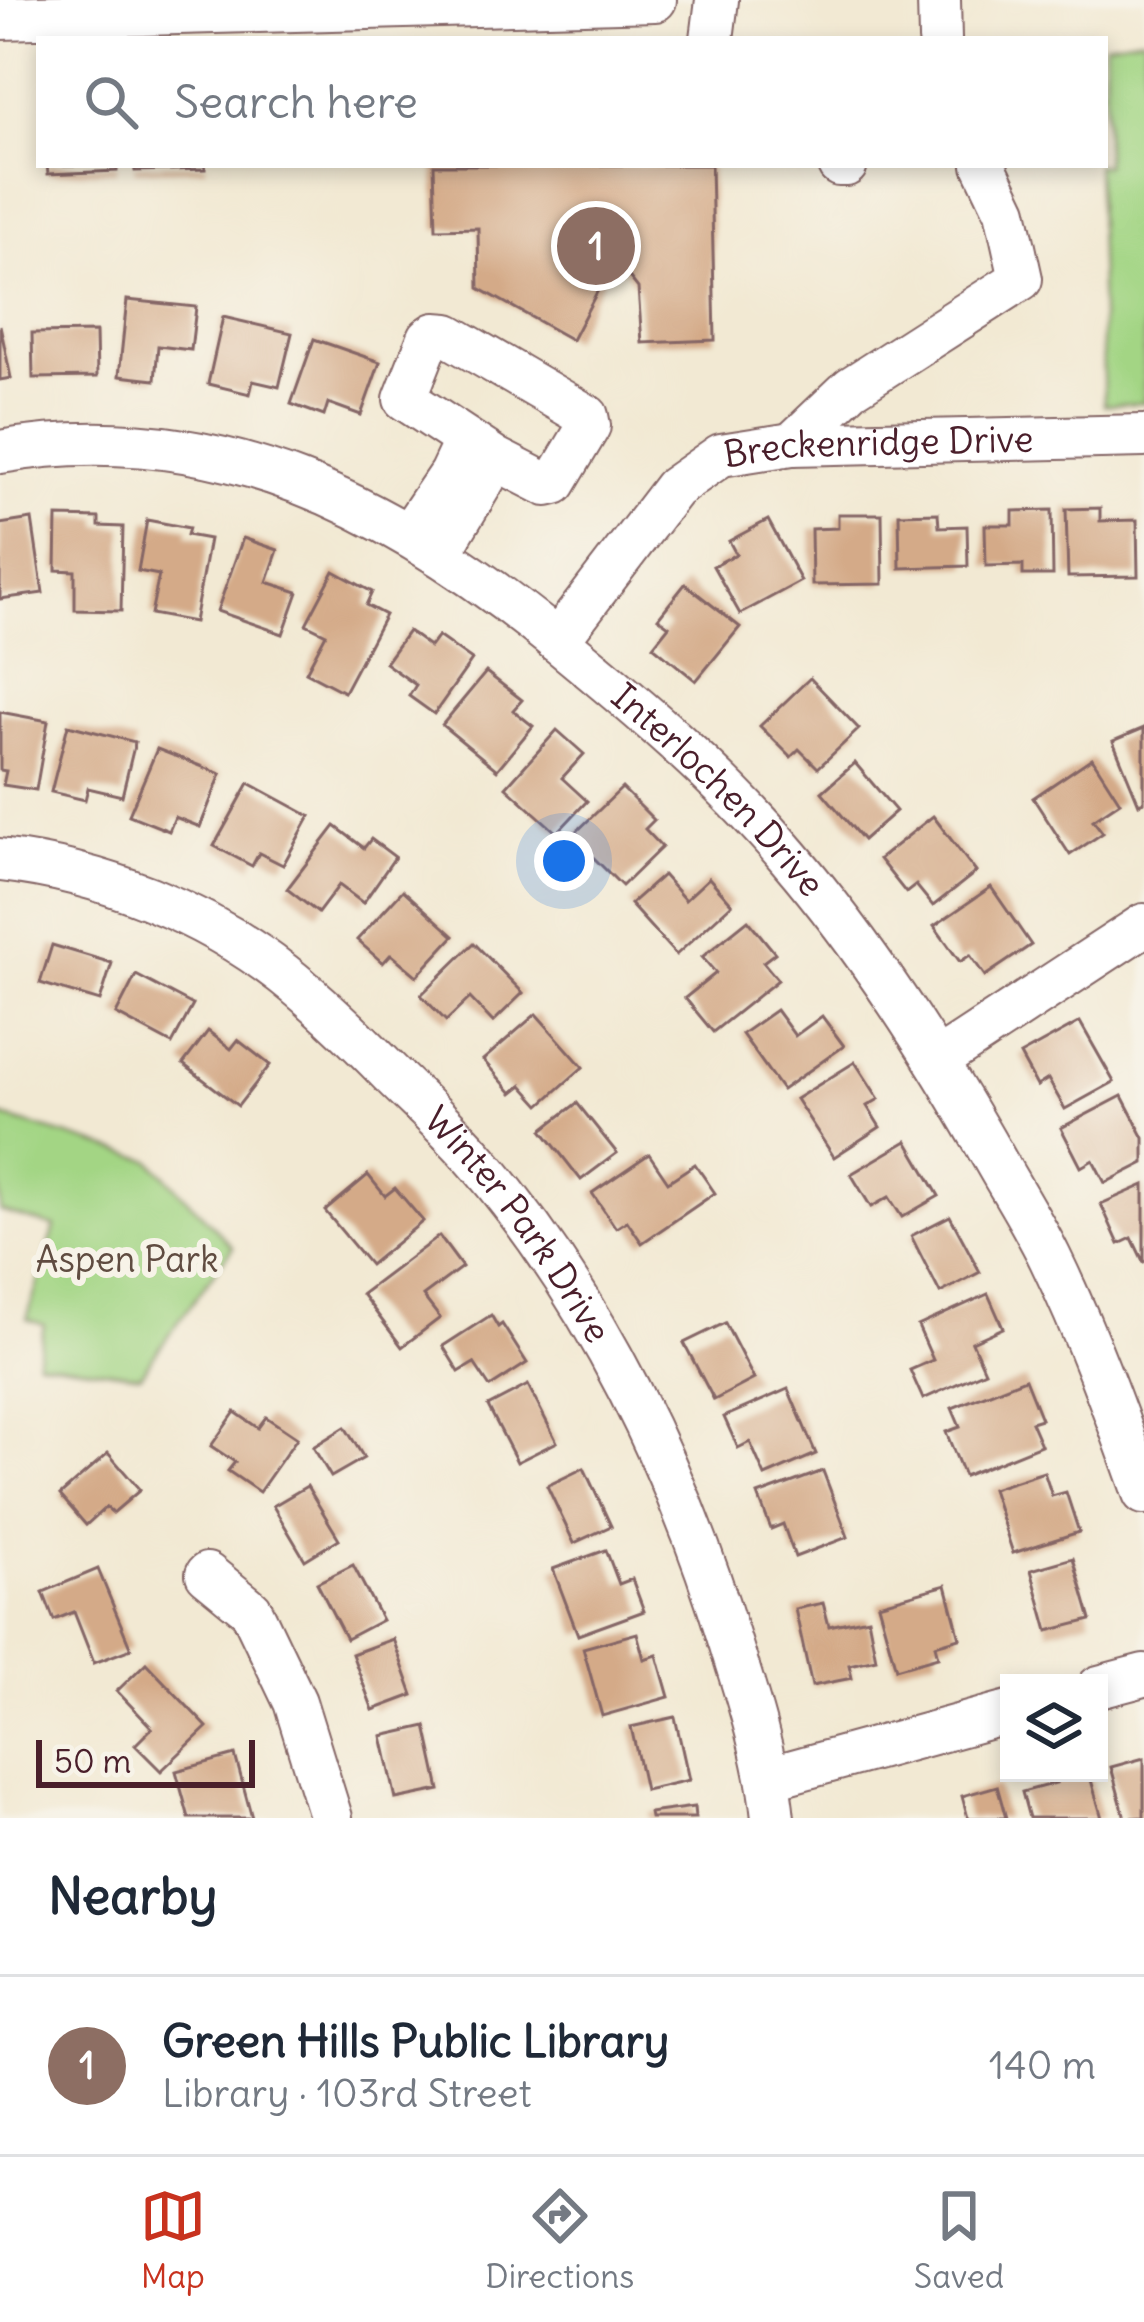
<!DOCTYPE html>
<meta charset="utf-8">
<style>
body{margin:0;font-family:Delius,sans-serif;background:#f2f2f3;color:#1f2937}
.controls{position:absolute;right:36px;bottom:36px;display:grid;overflow:hidden;border-radius:0px;box-shadow:0 6px 18px #0003}
.controls button{width:108px;height:108px;display:grid;place-items:center;padding:0;border:0;border-bottom:3px solid #e0e1e3;background:#fff;color:#1f2937;font:60px sans-serif}
.scale{position:absolute;left:36px;bottom:30px;width:219px;box-sizing:border-box;padding-left:12px;border:6px solid #4a1f2b;border-top:0;font-size:33px;line-height:42px;white-space:nowrap;color:#4a1f2b;-webkit-text-stroke:9px #f7f3e8;paint-order:stroke}
.you{position:absolute;left:564px;top:861px;width:42px;height:42px;margin:-30px;border:9px solid #fff;border-radius:50%;background:#1a73e8;box-shadow:0 0 0 18px #1a73e833}
.badge{display:grid;place-items:center;width:78px;height:78px;border-radius:50%;background:#c8321e;color:#fff;font-size:39px;font-weight:700}
.pin{position:absolute;translate:-50% -50%;border:6px solid #fff;box-shadow:0 3px 12px #0006}
.list{margin:0;padding:0;list-style:none}
h2{display:flex;justify-content:space-between;align-items:center;height:156px;margin:0;padding:0 48px;font-size:51px}
h2 small{font-size:39px;font-weight:400;color:#747a83}
.list li{display:grid;grid-template-columns:78px 1fr auto;gap:36px;align-items:center;box-sizing:border-box;height:180px;padding:0 48px;border-top:3px solid #e0e1e3}
.list b{display:block;font-size:45px;white-space:nowrap}
.list p{margin:0;font-size:39px;white-space:nowrap;color:#747a83}
.list em{font-size:39px;font-style:normal;color:#747a83}
.icon{flex:none;width:66px;height:66px;fill:none;stroke:currentColor;stroke-width:2;stroke-linecap:round;stroke-linejoin:round}
.map{position:relative;flex:none;width:1144px;height:1818px;overflow:hidden}
.search{position:absolute;background:#fff;box-shadow:0 6px 18px #0003;left:36px;right:36px;top:36px;height:132px;display:flex;align-items:center;gap:30px;box-sizing:border-box;padding:0 42px;border-radius:0px;color:#747a83;font-size:45px}
.sheet{height:336px;background:#fff}
nav{display:flex;justify-content:space-around;align-items:center;box-sizing:border-box;height:168px;border-top:3px solid #e0e1e3;background:#fff;font-size:33px;color:#747a83}
nav a{display:grid;justify-items:center;gap:6px}
nav .on{color:#c8321e}
.map>svg:first-child{display:block}
.green{fill:#a3d584;stroke:#767a58;stroke-width:3}
.building{fill:#d4aa88}
.lines{fill:none;stroke-linecap:round;stroke-linejoin:round}
.minor-casing{stroke:#856666;stroke-width:46}
.minor{stroke:#fff;stroke-width:42}
.labels{text-anchor:middle;dominant-baseline:central;stroke-width:12;stroke-linejoin:round;paint-order:stroke}
.street-label{font-size:36px;fill:#4a1f2b;stroke:#f7f3e8}
.park-label{font-size:36px;fill:#604c41;stroke:#f7f3e8}
</style>
<div class="map">
<svg width="1144" height="1818" viewBox="0 0 1144 1818">
<rect width="100%" height="100%" fill="#f7f3e8"/>
<filter id="ink" filterUnits="userSpaceOnUse"><feTurbulence type="fractalNoise" baseFrequency=".00833" numOctaves="2"/><feDisplacementMap in="SourceGraphic" scale="24" xChannelSelector="R" yChannelSelector="G"/><feConvolveMatrix kernelMatrix="1 2 1 2 8 2 1 2 1" color-interpolation-filters="sRGB"/></filter>
<filter id="wash" filterUnits="userSpaceOnUse"><feTurbulence type="fractalNoise" baseFrequency=".004" numOctaves="4" result="noise"/><feDisplacementMap in="SourceGraphic" scale="48" xChannelSelector="R" yChannelSelector="G"/><feGaussianBlur stdDeviation="2.7" result="paint"/><feColorMatrix in="noise" values="0 0 0 0 0 0 0 0 0 0 0 0 0 0 0 0 0 1.4 0 .05"/><feComposite in="paint" operator="in"/></filter>
<g filter="url(#wash)">
<rect width="100%" height="100%" fill="#f2e9d3"/>
<g class="green">
<path d="M1144 37V403L1104 405 1096 165H1105V43Z"/>
<path d="M0 1116 150 1160 233 1247 140 1375 37 1361 44 1325 27 1319 55 1227 0 1211Z"/>
</g>
<g id="blocks">
<g class="building">
<path d="M47 165H117V171L48 174Z"/>
<path d="M134 165H205V169L135 171Z"/>
<path d="M434 165H711L715 340 642 343 638 288 623 269 612 263 572 340 479 288 478 228 436 229Z"/>
<path d="M127 300 196 307 191 350 158 346 155 380 119 376Z"/>
<path d="M223 317 292 333 279 387 253 381 250 394 208 384Z"/>
<path d="M0 325 11 378 0 380Z"/>
<path d="M96 332 97 377 33 378 32 333Z"/>
<path d="M314 339 380 362 361 415 328 403 324 416 291 404Z"/>
<path d="M1100 508V521L1137 520 1138 576 1068 577 1066 509Z"/>
<path d="M1052 510 1053 575H1023V565L986 566 985 525H1013V511Z"/>
<path d="M938 513 939 527 967 526 968 566 900 568 899 514Z"/>
<path d="M838 514H882L883 584 812 585 811 529 838 528Z"/>
<path d="M57 517 99 518V526L123 527 121 611 75 610V571L56 570Z"/>
<path d="M32 519 43 593 0 599V524Z"/>
<path d="M147 520 189 528 187 535 209 539 194 622 151 614 159 575 138 571Z"/>
<path d="M768 520 801 581 740 614 713 566 736 554 729 541Z"/>
<path d="M243 538 278 550 267 582 298 592 283 634 217 611Z"/>
<path d="M334 571 372 592 366 605 385 615 344 692 306 672 326 634 306 624Z"/>
<path d="M685 584 740 627 696 681 653 646 669 626 658 618Z"/>
<path d="M408 631 430 647 438 636 472 660 434 714 409 696 416 685 385 663Z"/>
<path d="M486 672 522 700 513 710 533 726 497 770 442 725Z"/>
<path d="M810 678 859 729 818 768 799 749 791 757 760 726Z"/>
<path d="M0 712 48 721 36 790 3 785 6 771 0 770Z"/>
<path d="M68 725 135 742 122 796 88 788 85 800 51 792Z"/>
<path d="M1144 728V802L1139 804 1113 741Z"/>
<path d="M557 730 584 754 562 778 587 801 557 833 506 787Z"/>
<path d="M157 749 221 774 200 827 175 817 169 831 129 815Z"/>
<path d="M1092 758 1120 802 1093 820 1103 833 1070 855 1033 798Z"/>
<path d="M855 763 896 811 863 840 822 792Z"/>
<path d="M249 783 310 816 283 865 259 853 252 866 214 846Z"/>
<path d="M622 788 654 820 645 829 662 847 622 886 572 836Z"/>
<path d="M933 816 976 872 933 906 916 885 906 893 879 859Z"/>
<path d="M335 826 364 848 371 839 395 857 363 903 339 885 318 913 287 889Z"/>
<path d="M663 875 685 900 709 878 732 904 676 955 630 904Z"/>
<path d="M991 887 1031 945 985 976 970 955 960 962 934 926Z"/>
<path d="M403 890 454 936 417 976 391 954 383 963 357 940Z"/>
<path d="M748 920 775 953 763 962 778 980 713 1032 685 998 716 973 702 957Z"/>
<path d="M474 943 523 993 493 1022 470 998 446 1021 421 995Z"/>
<path d="M52 945 112 963 100 1001 40 983Z"/>
<path d="M136 975 193 1005 172 1044 116 1014Z"/>
<path d="M776 1010 795 1036 822 1016 844 1046 782 1090 742 1034Z"/>
<path d="M536 1014 583 1067 540 1105 522 1085 512 1093 483 1060Z"/>
<path d="M1080 1022 1114 1082 1065 1109 1048 1079 1037 1086 1020 1055Z"/>
<path d="M208 1031 231 1049 238 1040 270 1065 238 1106 183 1064Z"/>
<path d="M855 1062 879 1099 867 1106 880 1127 834 1157 796 1099Z"/>
<path d="M1122 1096 1144 1138V1163L1105 1183 1093 1160 1081 1167 1061 1128Z"/>
<path d="M577 1103 617 1153 581 1180 542 1130Z"/>
<path d="M907 1141 939 1196 902 1217 889 1197 871 1207 851 1174Z"/>
<path d="M649 1154 668 1182 695 1164 715 1193 642 1243 627 1221 616 1228 592 1193Z"/>
<path d="M368 1175 385 1196 395 1188 423 1221 370 1265 325 1211Z"/>
<path d="M1144 1185V1263L1132 1238 1119 1244 1101 1204Z"/>
<path d="M950 1216 980 1272 940 1293 911 1236Z"/>
<path d="M439 1236 462 1267 423 1296 440 1318 402 1347 362 1294Z"/>
<path d="M988 1294 1003 1328 972 1342 985 1371 923 1399 910 1370 933 1360 918 1326Z"/>
<path d="M491 1315 498 1327 502 1324 527 1363 490 1387 474 1363 459 1372 443 1346Z"/>
<path d="M725 1323 754 1379 714 1400 684 1343Z"/>
<path d="M1025 1379 1041 1419 1031 1422 1041 1445 964 1476 946 1432 960 1427 952 1408Z"/>
<path d="M528 1385 557 1442 517 1462 488 1406Z"/>
<path d="M788 1389 816 1454 765 1476 750 1442 738 1448 724 1417Z"/>
<path d="M235 1412 258 1428 266 1417 297 1438 259 1492 228 1471 235 1462 211 1446Z"/>
<path d="M345 1427 364 1458 331 1477 313 1447Z"/>
<path d="M108 1453 140 1490 113 1513 106 1507 86 1525 60 1495Z"/>
<path d="M584 1468 611 1526 574 1543 547 1486Z"/>
<path d="M823 1471 848 1537 795 1557 783 1524 771 1529 758 1495Z"/>
<path d="M1044 1472 1052 1496 1066 1492 1079 1532 1013 1553 992 1489Z"/>
<path d="M307 1486 339 1539 305 1560 273 1506Z"/>
<path d="M606 1550 619 1584 632 1579 644 1611 578 1635 553 1569Z"/>
<path d="M1073 1558 1091 1620 1048 1631 1031 1570Z"/>
<path d="M353 1565 382 1620 346 1639 317 1583Z"/>
<path d="M98 1569 131 1649 94 1663 74 1612 54 1620 43 1592Z"/>
<path d="M946 1585 960 1638 935 1645 938 1657 896 1669 878 1604Z"/>
<path d="M823 1603 829 1626 868 1618 876 1659 849 1665 852 1678 812 1686 795 1609Z"/>
<path d="M637 1633 644 1659 657 1655 669 1697 602 1716 583 1648Z"/>
<path d="M393 1639 413 1695 373 1710 352 1654Z"/>
<path d="M146 1663 207 1727 161 1771 135 1745 152 1728 117 1691Z"/>
<path d="M675 1717 689 1780 645 1790 631 1727Z"/>
<path d="M426 1726 440 1790 396 1799 382 1736Z"/>
<path d="M235 1755 252 1818H189L176 1771Z"/>
<path d="M1144 1758V1817L1125 1818 1111 1767Z"/>
<path d="M1053 1773H1089L1102 1818H1029L1022 1792 1056 1783Z"/>
<path d="M997 1786 1006 1818H968L962 1796Z"/>
<path d="M694 1807 695 1818H650L649 1813Z"/>
</g>
</g>
</g>
<g filter="url(#ink)">
<use href="#blocks" fill-opacity="0" stroke="#856666" stroke-width="3"/>
<g class="lines">
<g class="minor-casing">
<g id="minor">
<path d="M939 0 940 39"/>
<path d="M0 18 655 0"/>
<path d="M712 39 717 0"/>
<path d="M839 165H846"/>
<path d="M792 444 851 388 1021 279 1006 211 984 165"/>
<path id="s1" d="M0 452C217 415 393 507 556 640 638 707 719 775 788 856 867 948 932 1050 992 1155 1011 1189 1033 1223 1050 1258 1087 1334 1116 1414 1144 1493"/>
<path d="M410 533 450 474 466 440"/>
<path d="M440 552 496 459 547 485 555 483 589 426 587 416 448 335 435 334 429 338 405 399 496 459"/>
<path id="s2" d="M557 641 674 488 721 455 792 444 1144 436"/>
<path id="s3" d="M0 860C99 871 204 912 283 974 321 1004 356 1038 390 1073 419 1102 452 1131 479 1163 596 1300 678 1471 730 1642 748 1699 767 1758 773 1818"/>
<path d="M938 1060 1144 925"/>
<path d="M207 1574 251 1610 295 1702 331 1818"/>
<path d="M1099 1687 1144 1675"/>
<path d="M768 1778 1009 1712"/>
</g>
</g>
<use href="#minor" class="minor"/>
</g>
</g>
<g class="labels">
<g class="street-label">
<text stroke="none"><textPath href="#s2" startOffset="408">Breckenridge Drive</textPath></text>
<text stroke="none"><textPath href="#s1" startOffset="828">Interlochen Drive</textPath></text>
<text stroke="none"><textPath href="#s3" startOffset="654">Winter Park Drive</textPath></text>
</g>
<g class="park-label">
<text x="127" y="1259">Aspen Park</text>
</g>
</g>
</svg>
<div class="controls">
<button><svg class="icon" aria-label="layers" viewBox="0 0 24 24"><path d="M12 4l9 5-9 5-9-5zM3 14l9 5 9-5"/></svg></button>
</div>
<div class="scale">50 m</div>
<div class="you"></div>
<div class="pin badge" style="left:596px;top:246px;background:#8d6e63">1</div>
<div class="search"><svg class="icon" aria-label="search" viewBox="0 0 24 24"><circle cx="10" cy="10" r="6"/><path d="M15 15l6 6"/></svg>Search here</div>
</div>
<section class="sheet">
<h2>Nearby<small></small></h2>
<ul class="list">
<li><span class="badge" style="background:#8d6e63">1</span><div><b>Green Hills Public Library</b><p>Library · 103rd Street</p></div><em>140 m</em></li>
</ul>
</section>
<nav>
<a class="on"><svg class="icon" aria-label="map" viewBox="0 0 24 24"><path d="M3 6l6-2 6 2 6-2v14l-6 2-6-2-6 2zM9 4v14M15 6v14"/></svg>Map</a>
<a><svg class="icon" aria-label="directions" viewBox="0 0 24 24"><path d="M12 3l9 9-9 9-9-9zM9 14v-3h6M13 9l2 2-2 2"/></svg>Directions</a>
<a><svg class="icon" aria-label="saved" viewBox="0 0 24 24"><path d="M7 4h10v16l-5-4-5 4z"/></svg>Saved</a>
</nav>
